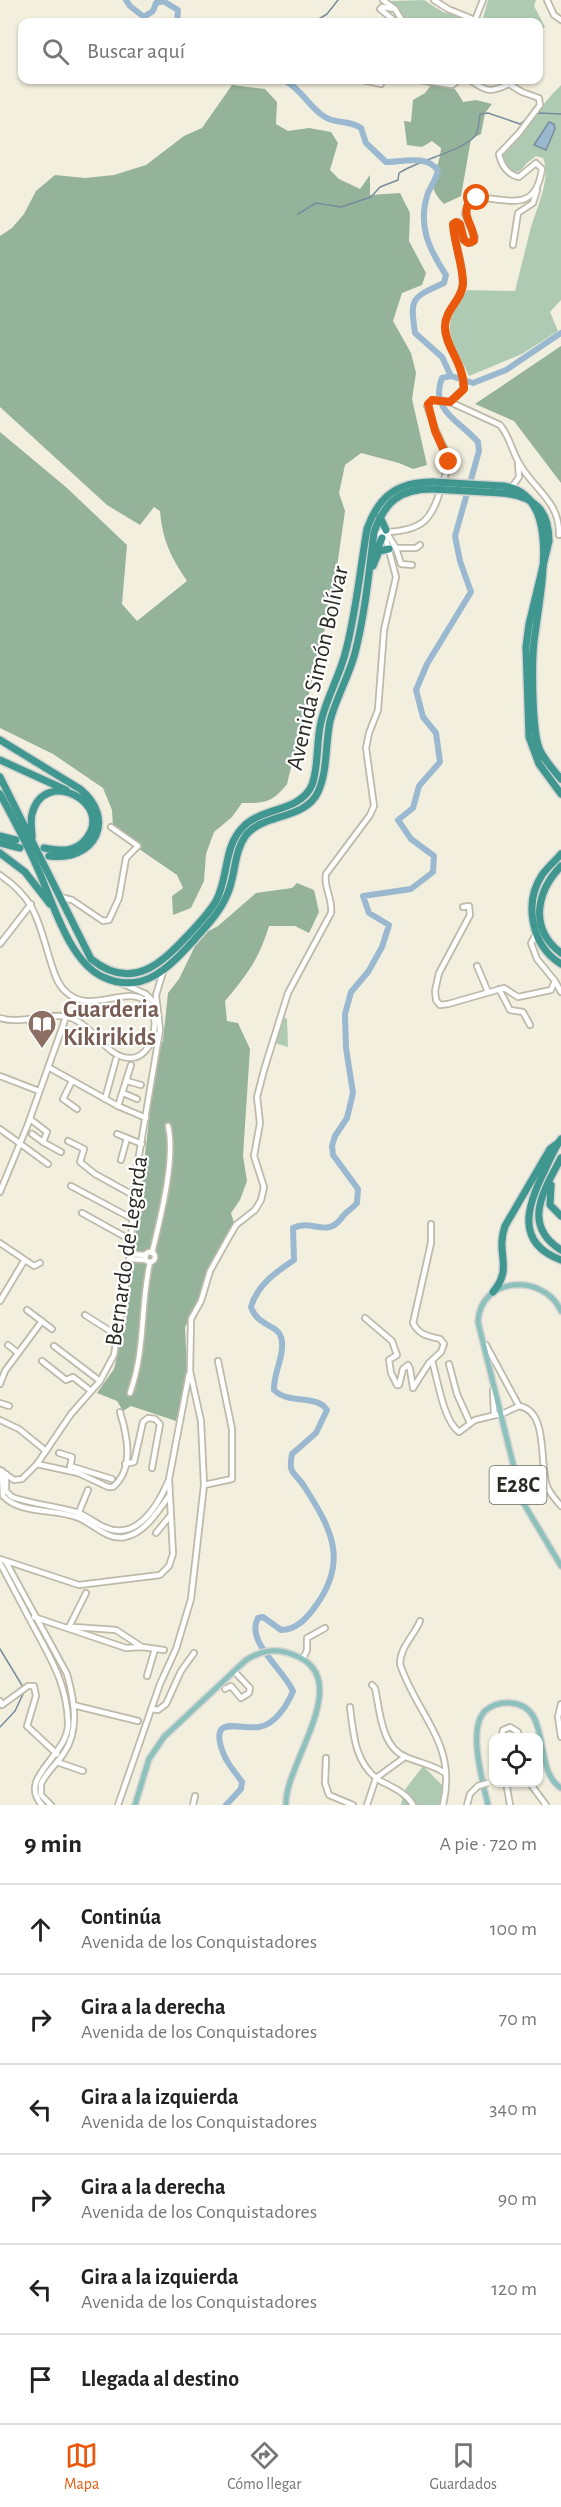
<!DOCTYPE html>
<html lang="es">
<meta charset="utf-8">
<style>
body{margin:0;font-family:"Alegreya Sans",sans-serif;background:#f2f2f2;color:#222}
.controls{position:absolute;right:18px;bottom:18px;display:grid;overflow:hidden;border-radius:12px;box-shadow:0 2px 4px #0004}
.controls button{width:54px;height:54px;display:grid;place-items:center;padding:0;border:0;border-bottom:2px solid #e0e0e0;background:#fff;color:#222;font:30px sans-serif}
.stop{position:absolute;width:18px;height:18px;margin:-14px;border:4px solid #ea580c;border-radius:50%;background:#fff}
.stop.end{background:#ea580c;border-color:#fff;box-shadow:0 2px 6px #0008}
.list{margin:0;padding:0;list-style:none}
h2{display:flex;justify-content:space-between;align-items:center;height:78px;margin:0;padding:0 24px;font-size:26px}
h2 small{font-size:20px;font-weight:400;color:#767676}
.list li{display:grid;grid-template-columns:39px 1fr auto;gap:18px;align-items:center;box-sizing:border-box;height:90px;padding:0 24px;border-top:2px solid #e0e0e0}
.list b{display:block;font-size:22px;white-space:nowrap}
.list p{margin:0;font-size:20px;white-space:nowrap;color:#767676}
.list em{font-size:20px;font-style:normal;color:#767676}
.icon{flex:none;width:33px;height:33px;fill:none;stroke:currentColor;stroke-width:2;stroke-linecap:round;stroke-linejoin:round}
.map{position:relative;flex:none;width:561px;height:1805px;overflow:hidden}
.search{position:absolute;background:#fff;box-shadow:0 2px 4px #0004;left:18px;right:18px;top:18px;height:66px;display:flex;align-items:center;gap:15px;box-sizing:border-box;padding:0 21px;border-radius:12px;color:#767676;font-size:22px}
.sheet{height:618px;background:#fff}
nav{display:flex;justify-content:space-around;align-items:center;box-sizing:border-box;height:84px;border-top:2px solid #e0e0e0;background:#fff;font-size:16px;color:#767676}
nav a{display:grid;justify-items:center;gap:3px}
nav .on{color:#ea580c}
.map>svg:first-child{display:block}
.green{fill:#afcab3}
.forest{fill:#95b29a}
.water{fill:#9ab8d0;stroke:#788d9c;stroke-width:1.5}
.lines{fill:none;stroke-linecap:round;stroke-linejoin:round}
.stream{stroke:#788d9c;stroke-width:1.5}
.river{stroke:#9ab8d0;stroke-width:6}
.minor-casing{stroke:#bdbaaa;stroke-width:8}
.major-casing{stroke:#d4d4d3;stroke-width:8}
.highway-casing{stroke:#d4d4d3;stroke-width:10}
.minor{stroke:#fff;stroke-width:4.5}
.major{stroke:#8cc1bc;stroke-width:5}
.highway{stroke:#3f978f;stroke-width:7}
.minor-bridge-casing{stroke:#bdbaaa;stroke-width:8;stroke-linecap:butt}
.highway-bridge-casing{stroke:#d4d4d3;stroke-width:10;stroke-linecap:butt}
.minor-bridge{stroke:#fff;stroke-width:4.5}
.highway-bridge{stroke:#3f978f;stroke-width:7}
.route{stroke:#ea580c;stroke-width:8}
.labels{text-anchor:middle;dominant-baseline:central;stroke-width:4.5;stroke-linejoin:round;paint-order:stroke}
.shield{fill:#fff;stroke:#6a6965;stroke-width:1.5}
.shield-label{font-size:22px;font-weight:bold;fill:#2a2923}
.street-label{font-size:24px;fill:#2a2923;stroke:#fff}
.education-label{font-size:24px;font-weight:bold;fill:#785e54;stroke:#fff;text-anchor:start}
</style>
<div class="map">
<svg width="561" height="1805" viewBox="0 0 561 1805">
<rect width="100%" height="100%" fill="#f2efde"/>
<g class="green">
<path d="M424 0 443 12 479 22H408L391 1Z"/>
<path d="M488 0H536L534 6 545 27 539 32 538 22H482Z"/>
<path d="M561 85V300L550 312 558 331 522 354 469 376C463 362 449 341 450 325 450 313 461 300 467 290L515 291C520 271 525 251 530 231 535 211 552 179 543 158L536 156 527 163 520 171 510 173 504 165 501 155C523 133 539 107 561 85Z"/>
<path d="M283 1017 287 1019 288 1047 275 1043Z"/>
<path d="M423 1766 443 1786 440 1805H401L404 1791Z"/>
</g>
<g class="forest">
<path d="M435 80C450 80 456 89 463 102L476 100 492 104 485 113 481 134 471 139 461 196 444 204C422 182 439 174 441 148L432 141 422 147 407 145 404 121 411 122 413 100 425 93Z"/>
<path d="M232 85 265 89 277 102 276 124 288 131 309 128 331 132 338 143 330 170 339 179 360 189 370 175V195L400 193 410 213 409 241 426 273 422 285 402 293 393 321 411 353 416 373 412 399 427 465 413 469 399 463 361 453 345 465 339 493 345 511 333 595 287 784C272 803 265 803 242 803L232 817 214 832 206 854 204 881 191 908 173 915 172 896 183 888 177 875 126 840 113 828 112 810 103 788 53 754 0 728V432L67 488 127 545 122 604 137 621 187 581C171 558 162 539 160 511L154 507 140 525 107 505 0 407V236L12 228 24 214 36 191 55 175 85 178 114 175 146 165 184 136 202 128Z"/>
<path d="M561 346V483L514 421 475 404Z"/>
<path d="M297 883 314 890 319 912 309 933 295 926H269C259 959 247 975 225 1001L227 1021 238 1023 250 1049 243 1156 247 1181 240 1200 231 1213 234 1223 205 1278 200 1302 185 1327 187 1372 176 1421 131 1406 123 1411 117 1401 97 1393 114 1369 126 1320 155 1067 163 1040 168 993 179 979 195 946 205 933 218 926 256 893 292 888Z"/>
</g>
<path class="water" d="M549 122 554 124 555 129 546 150 534 145Z"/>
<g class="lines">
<g class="stream">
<path d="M314 22 327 14 338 0"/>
<path d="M535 115 540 113 561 114"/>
<path d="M298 214 316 203 341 207 371 197 380 187 398 180 399 173C418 160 463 151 475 136 479 131 479 121 480 114L488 113 520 124 528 118"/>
<path d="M0 1649 23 1687"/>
<path d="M0 1727 15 1711 24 1692"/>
</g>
<g class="river">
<path d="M126 0 130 6 144 17 153 11 156 3 163 1 178 10 177 22"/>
<path d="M451 376 473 383 506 370 561 333"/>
<path d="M226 1805 241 1789 242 1782C236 1773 228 1765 224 1755 207 1713 239 1730 259 1727 275 1725 288 1704 293 1691 283 1669 245 1641 258 1618L263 1617 281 1630C297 1630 308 1617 317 1604 349 1559 330 1527 304 1486 294 1471 288 1475 292 1454L316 1433 327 1410C317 1394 289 1405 274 1390 273 1373 286 1354 281 1337 277 1324 258 1327 251 1307 257 1285 276 1272 294 1260L293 1228C313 1218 327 1240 343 1216 347 1211 353 1208 357 1203L358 1189 333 1155 332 1146 335 1136 347 1118 353 1093 346 1048 345 1014 351 992 368 972 382 947 389 925 369 913 363 896 411 889 433 872 434 856 411 839 398 820 413 808 419 786 440 762 436 733 423 717 416 690 427 664 471 592 460 561 455 536 479 451 478 442C461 422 429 410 442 378L451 376 442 357 415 333C410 298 411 298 444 283L446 275C429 249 417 225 428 193 431 186 436 179 438 171 428 154 401 162 386 162L366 143 361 128C349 120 336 124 325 117 309 108 303 90 284 80"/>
</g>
<g class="minor-casing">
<g id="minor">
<path d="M383 0 395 9 403 22"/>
<path d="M434 0 448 9 475 20 483 0"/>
<path d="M547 0 554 15 561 20"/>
<path d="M395 9 382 7 380 9 396 22"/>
<path d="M538 36V40"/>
<path d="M363 80 381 84 382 80"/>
<path d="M419 80 452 85 455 83 454 80"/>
<path d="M513 245 518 213 533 203 537 190"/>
<path d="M450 402 463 389C464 362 445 346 445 327 445 310 459 303 462 289 466 272 454 242 453 224L458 222 464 240 471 243 475 237 465 214 468 204 477 198C509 198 535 214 542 169L536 163 519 177C508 175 501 165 499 154L519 133 540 105 539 98 522 92 509 84C490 93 487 92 470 80"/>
<path d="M512 487 519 477 518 462"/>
<path d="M388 532C424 530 432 519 442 485 445 477 448 467 449 458L436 431 427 406 432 400 450 402 500 425C509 435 512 451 519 463 534 490 560 501 559 535"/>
<path d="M388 535 396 548H416L420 545"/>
<path d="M396 548 401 564 412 565"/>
<path d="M0 875C37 900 38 922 51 963 54 972 57 984 65 991 91 1017 126 983 147 1002 162 1016 154 1057 131 1058 106 1059 94 1024 68 1017 46 1012 22 1025 0 1018"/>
<path d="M60 897 72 900 103 921 109 920 119 898 126 858 138 846 111 827"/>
<path d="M463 907 469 906 470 915 439 973 435 991 436 1000 440 1005 448 1004 504 988 518 997 551 990 555 981 537 959 531 943 536 934"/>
<path d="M0 944 31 904"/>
<path d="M477 966 488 992"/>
<path d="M555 981 561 992"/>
<path d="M123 984 146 994 156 1004"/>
<path d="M499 989 510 1010 523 1012 530 1025"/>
<path d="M48 1067 118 1106 146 1118"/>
<path d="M0 1076 39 1091"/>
<path d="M72 1081 63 1099 77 1109"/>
<path d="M127 1081 141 1085"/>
<path d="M123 1093 137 1099"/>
<path d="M105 1099 116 1059"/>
<path d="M118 1106 131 1065"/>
<path d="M30 1119 47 1132 43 1142 61 1152"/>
<path d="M0 1129 48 1164"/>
<path d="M32 1134 43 1142"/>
<path d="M117 1134 142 1144"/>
<path d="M68 1141 84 1149 80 1162 95 1174 133 1195"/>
<path d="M121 1160 127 1138"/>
<path d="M71 1186 131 1218"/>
<path d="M0 1192 28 1124 66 1017"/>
<path d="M82 1213 129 1239"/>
<path d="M0 1243 34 1266 40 1263"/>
<circle cx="150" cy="1257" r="5"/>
<path d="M152 1253C160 1220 176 1158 168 1126"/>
<path d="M129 1254 146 1255"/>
<path d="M129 1259 146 1260"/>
<path d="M0 1301 24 1261"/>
<path d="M27 1310 52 1329"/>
<path d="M85 1315 118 1336"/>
<path d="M365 1318 392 1341 397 1355 389 1360 391 1373 397 1385H399L403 1369 408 1365 410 1369 413 1388 429 1363 441 1352 444 1344 440 1339C428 1336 419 1335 413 1323L431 1243V1224"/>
<path d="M8 1345 18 1353"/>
<path d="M486 1345 519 1406"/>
<path d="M54 1346 100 1381"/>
<path d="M42 1361 66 1380 73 1377 91 1391"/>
<path d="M432 1361C438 1380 443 1420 459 1432L475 1420 504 1413 519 1406"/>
<path d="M449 1364 457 1394 470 1423"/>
<path d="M0 1384 5 1371 42 1321"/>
<path d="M493 1390 494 1414"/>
<path d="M130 1393C146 1348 140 1307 150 1262"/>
<path d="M0 1403 9 1406"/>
<path d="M519 1406C549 1411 539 1463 547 1486 550 1494 556 1500 561 1506"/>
<path d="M0 1420 19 1429 46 1451"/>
<path d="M59 1453 72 1457 70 1468"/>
<path d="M37 1464 78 1473 108 1487H113C135 1468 127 1435 120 1412"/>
<path d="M125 1464 134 1462 143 1422 148 1418 155 1419 160 1424 152 1468"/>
<path d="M70 1466 112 1479"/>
<path d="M0 1470 14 1480 22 1479 37 1464 71 1414 100 1381 114 1355 129 1266 136 1173 160 1030 156 995 163 972"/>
<path d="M2 1471 3 1496C21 1515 56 1508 79 1518 93 1524 108 1541 125 1537 145 1533 158 1511 169 1496"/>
<path d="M6 1474V1491L12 1497C32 1504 55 1506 76 1512 86 1515 95 1523 104 1527 136 1542 157 1507 168 1482"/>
<path d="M204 1485 232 1479V1429L218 1361"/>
<path d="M79 1512 88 1490"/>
<path d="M156 1533 170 1516"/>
<path d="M0 1559 79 1585 160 1575 169 1566 173 1554 169 1479 189 1374"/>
<path d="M6 1562 67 1674C74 1699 80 1730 64 1753 57 1764 46 1772 41 1784V1795L51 1805"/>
<path d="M0 1563C10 1582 20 1601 30 1620 48 1654 67 1682 68 1722 70 1755 16 1777 42 1805"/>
<path d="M34 1617 126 1648 142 1647 164 1650"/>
<path d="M420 1621C414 1636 400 1647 400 1664 417 1716 458 1743 443 1805"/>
<path d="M69 1627 86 1593"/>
<path d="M74 1627 116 1630 142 1647"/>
<path d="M303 1659 307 1650V1638L325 1628"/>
<path d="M147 1676 155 1649"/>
<path d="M372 1685 375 1688C380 1711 381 1747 406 1757 420 1763 433 1765 445 1773"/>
<path d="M225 1689 231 1686 241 1698 249 1693 250 1688 234 1671"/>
<path d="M0 1701 2 1705 28 1686H34L36 1696 27 1726 57 1754"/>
<path d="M561 1704 558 1717 561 1737"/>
<path d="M73 1705 138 1721"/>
<path d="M350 1707C353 1733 355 1764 379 1780 391 1787 406 1792 413 1805"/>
<path d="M151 1709 158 1710 166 1704 181 1671 194 1653"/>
<path d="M501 1738 503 1730 510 1727 518 1732 519 1738"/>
<path d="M326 1758 325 1783 329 1795 353 1805"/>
<path d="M57 1762 83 1771"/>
<path d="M506 1782 510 1805"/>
<path d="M529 1782 546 1805"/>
<path d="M118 1805 160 1684 176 1649 191 1599 204 1485 201 1421 190 1371 191 1319 201 1301 210 1271 229 1237 236 1225 255 1210 261 1200 264 1187 254 1156 260 1123 257 1097 264 1070 288 993 331 913C333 898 323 887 326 874L370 815 374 806 366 748 369 733 378 710 384 630 396 577 387 543 385 538 380 535 383 530 388 533 385 538"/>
<path d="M193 1805 195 1796"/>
<path d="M367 1805 376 1778 405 1757"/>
<path d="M467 1805 470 1794 478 1786"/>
</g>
</g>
<g class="major-casing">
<g id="major">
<path d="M561 1311C544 1273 480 1276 478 1322L520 1492 524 1504 561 1566"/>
<path d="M135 1805 149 1759 164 1737 246 1660C262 1650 276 1648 294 1655 357 1678 284 1764 286 1805"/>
<path d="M488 1805C483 1783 467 1728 485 1711 492 1705 501 1702 511 1703 553 1706 532 1770 561 1788"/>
</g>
</g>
<g class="highway-casing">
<g id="highway">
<path d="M503 486C561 494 542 581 535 634 531 657 532 722 538 745 541 757 553 769 561 779"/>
<path d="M502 493C533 496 549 509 549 541L529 624 526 647 529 737 539 764 561 794"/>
<path d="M380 517 386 530"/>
<path d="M375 554 382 538"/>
<path d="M373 566 379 551 389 549"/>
<path d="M0 740 80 789C117 819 95 862 49 856"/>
<path d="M0 760 66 790"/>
<path d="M0 777 91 959C132 992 161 964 190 933 199 923 209 913 216 901 229 877 223 846 244 826 263 807 300 812 312 785 319 766 316 742 321 722 326 699 339 677 345 654 356 614 360 570 367 529 379 495 398 482 433 482"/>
<path d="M0 794C13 818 26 842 37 867 52 899 68 961 103 977 144 996 170 966 195 939 207 925 220 912 227 895 236 876 233 853 246 835 264 813 305 820 318 792 328 770 325 745 330 721 336 698 349 676 355 653 365 614 369 572 374 532 385 502 399 489 432 489"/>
<path d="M0 836 16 840"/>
<path d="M32 837C32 830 30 822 32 814 44 766 115 803 86 839 75 853 60 851 44 848"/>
<path d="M0 843 20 848"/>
<path d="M0 853 25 872 50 904"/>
<path d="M561 854C555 861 547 868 542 875 523 904 532 946 561 964"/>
<path d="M561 866C536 892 529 929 561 953"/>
<path d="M561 1139C554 1149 549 1161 544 1172 527 1206 515 1243 561 1260"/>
<path d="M561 1158C544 1190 521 1225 561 1250"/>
<path d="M551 1185 550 1205 561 1216"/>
<path d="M493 1292C514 1267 495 1255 505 1226L550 1149 558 1143"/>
</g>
</g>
<use href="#minor" class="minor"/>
<use href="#major" class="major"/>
<use href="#highway" class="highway"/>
<g class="minor-bridge-casing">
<path id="minor-bridge" d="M478 1786 488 1783"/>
</g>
<g class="highway-bridge-casing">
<g id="highway-bridge">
<path d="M433 482 503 486"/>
<path d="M432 489 502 493"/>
</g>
</g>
<use href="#minor-bridge" class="minor-bridge"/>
<use href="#highway-bridge" class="highway-bridge"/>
</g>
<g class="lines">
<path class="route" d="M449 462 435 431 428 404 432 400 450 402 464 389C464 363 445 347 445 327 445 309 462 300 463 284 463 264 454 244 453 224L456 222 460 224 464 240 468 243 474 241C475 227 462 218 468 204L477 198"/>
</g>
<defs>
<g id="library-pin" transform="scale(1.5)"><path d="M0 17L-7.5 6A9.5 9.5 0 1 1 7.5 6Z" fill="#8d6e63" stroke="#fff"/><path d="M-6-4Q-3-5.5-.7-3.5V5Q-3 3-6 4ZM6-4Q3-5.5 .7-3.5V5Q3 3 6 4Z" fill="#fff"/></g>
</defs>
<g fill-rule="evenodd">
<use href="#library-pin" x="42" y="1024"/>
</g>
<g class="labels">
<rect class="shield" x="489.5" y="1466" width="57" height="38" rx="4.5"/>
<g class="shield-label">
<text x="518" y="1485">E28C</text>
</g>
<g class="street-label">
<text transform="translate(318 668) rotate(-77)">Avenida Simón Bolívar</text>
<text transform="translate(127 1251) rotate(-82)">Bernardo de Legarda</text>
</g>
<g class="education-label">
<text x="63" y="1010">Guarderia<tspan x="63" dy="28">Kikirikids</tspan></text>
</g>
</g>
</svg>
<div class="controls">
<button><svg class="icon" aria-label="locate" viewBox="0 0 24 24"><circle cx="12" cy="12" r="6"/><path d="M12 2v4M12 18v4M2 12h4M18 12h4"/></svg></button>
</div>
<div class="stop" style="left:477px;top:198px"></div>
<div class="stop end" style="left:449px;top:462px"></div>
<div class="search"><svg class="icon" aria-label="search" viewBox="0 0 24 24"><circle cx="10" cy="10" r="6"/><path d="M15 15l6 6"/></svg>Buscar aquí</div>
</div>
<section class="sheet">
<h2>9 min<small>A pie · 720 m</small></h2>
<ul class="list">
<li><svg class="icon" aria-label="ahead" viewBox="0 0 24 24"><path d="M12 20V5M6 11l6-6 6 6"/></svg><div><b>Continúa</b><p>Avenida de los Conquistadores</p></div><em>100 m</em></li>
<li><svg class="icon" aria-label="right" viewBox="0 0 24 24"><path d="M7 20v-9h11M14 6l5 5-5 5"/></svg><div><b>Gira a la derecha</b><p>Avenida de los Conquistadores</p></div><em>70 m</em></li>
<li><svg class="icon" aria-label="left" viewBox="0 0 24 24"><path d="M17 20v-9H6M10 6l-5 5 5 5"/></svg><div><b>Gira a la izquierda</b><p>Avenida de los Conquistadores</p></div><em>340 m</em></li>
<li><svg class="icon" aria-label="right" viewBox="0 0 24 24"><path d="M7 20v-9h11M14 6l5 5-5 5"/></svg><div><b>Gira a la derecha</b><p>Avenida de los Conquistadores</p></div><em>90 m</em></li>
<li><svg class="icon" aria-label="left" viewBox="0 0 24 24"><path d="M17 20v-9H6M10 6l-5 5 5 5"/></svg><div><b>Gira a la izquierda</b><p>Avenida de los Conquistadores</p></div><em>120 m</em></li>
<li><svg class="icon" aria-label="arrive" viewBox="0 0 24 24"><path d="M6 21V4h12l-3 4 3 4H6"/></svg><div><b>Llegada al destino</b></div></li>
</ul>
</section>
<nav>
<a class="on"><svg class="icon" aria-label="map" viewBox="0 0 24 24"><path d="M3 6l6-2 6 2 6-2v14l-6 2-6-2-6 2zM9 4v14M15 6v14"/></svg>Mapa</a>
<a><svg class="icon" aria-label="directions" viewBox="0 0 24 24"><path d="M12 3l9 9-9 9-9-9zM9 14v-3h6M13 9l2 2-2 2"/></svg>Cómo llegar</a>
<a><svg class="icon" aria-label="saved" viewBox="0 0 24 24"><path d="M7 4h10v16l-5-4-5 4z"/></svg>Guardados</a>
</nav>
